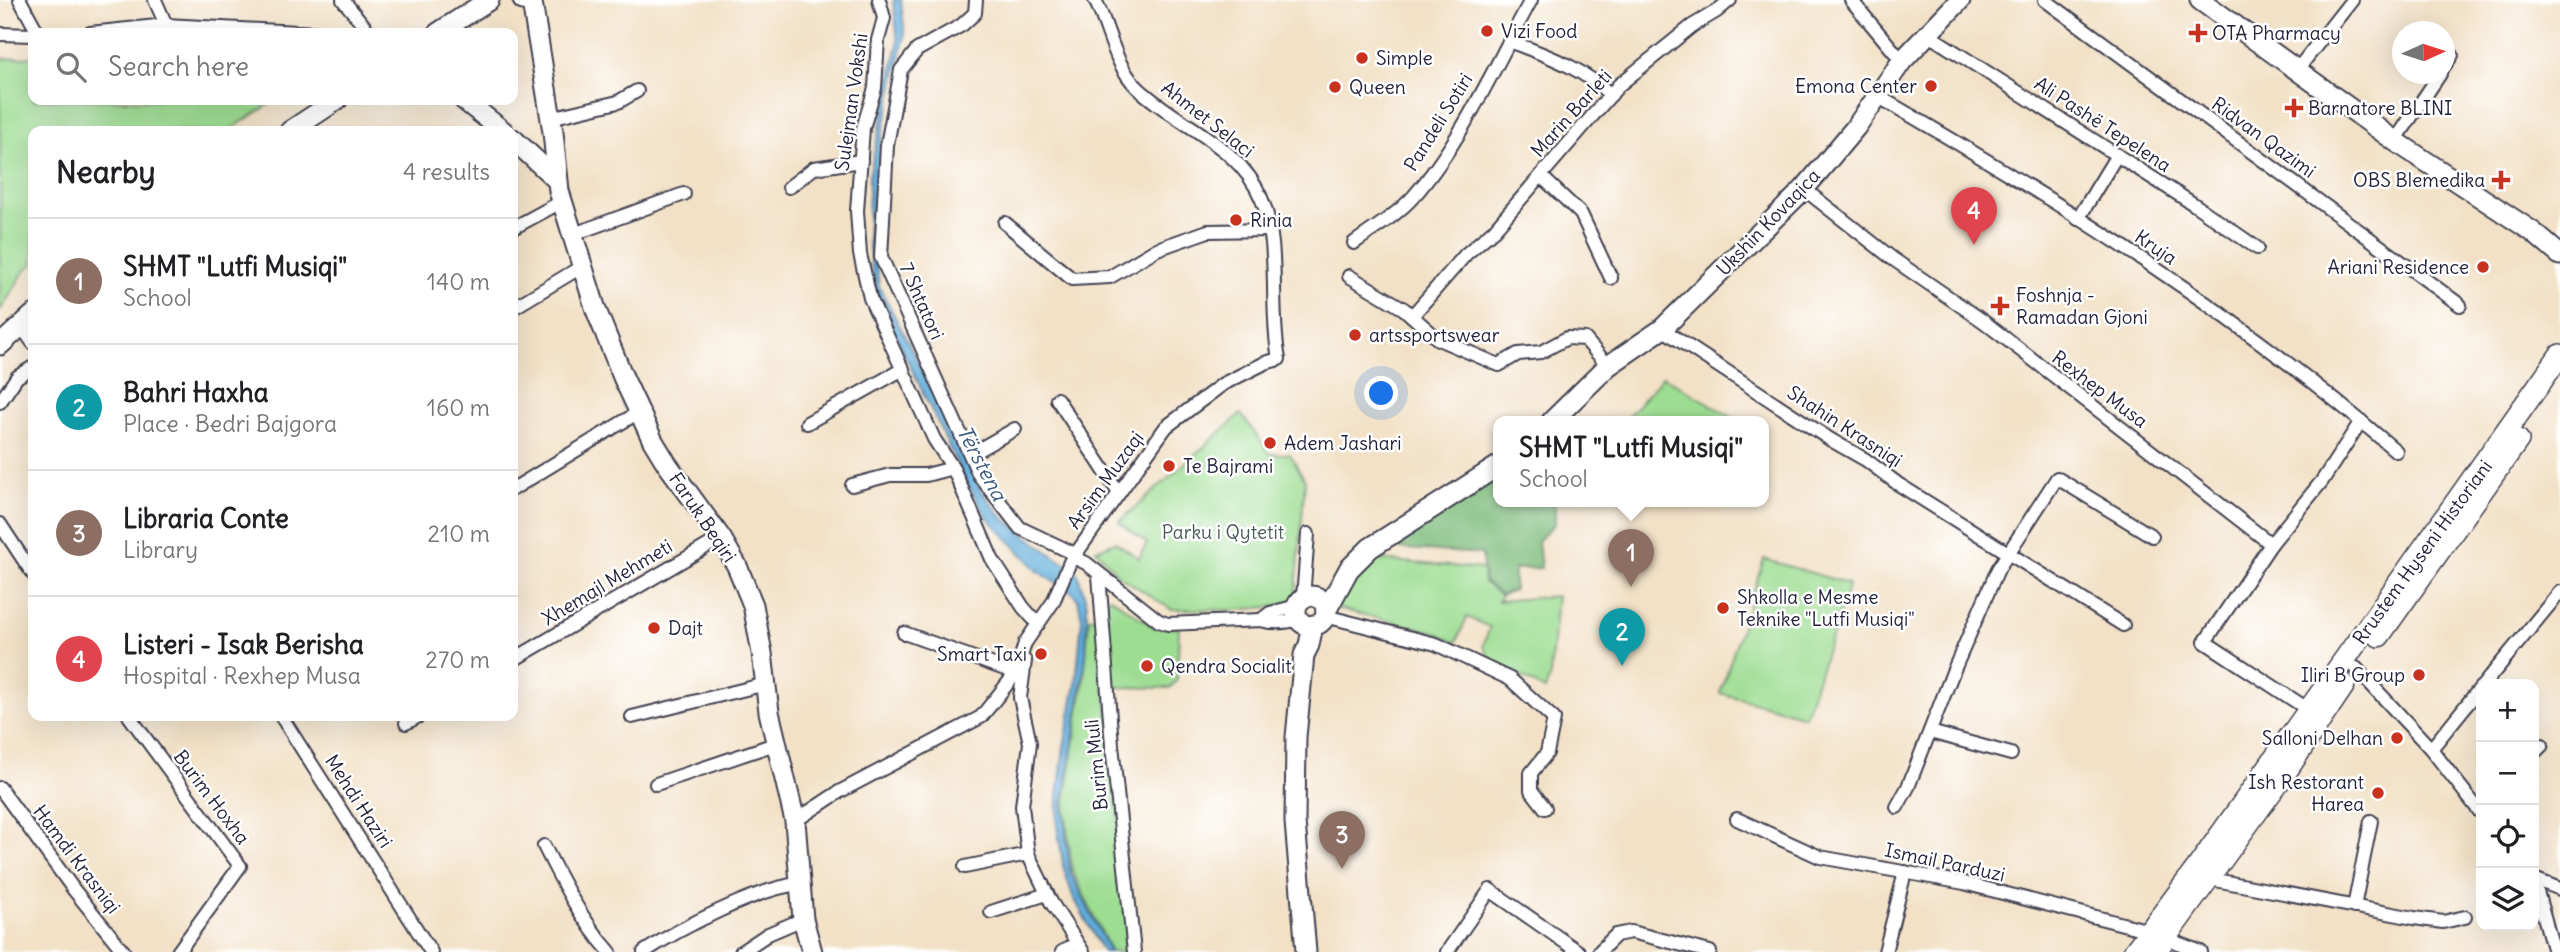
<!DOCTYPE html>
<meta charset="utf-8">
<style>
body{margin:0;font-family:Delius,sans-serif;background:#f6f6f6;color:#202124}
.controls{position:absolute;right:21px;bottom:21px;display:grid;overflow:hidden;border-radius:14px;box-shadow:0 7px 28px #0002}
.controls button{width:63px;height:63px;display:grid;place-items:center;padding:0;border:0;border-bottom:2px solid #e0e0e0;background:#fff;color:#202124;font:35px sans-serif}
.compass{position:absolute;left:2392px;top:21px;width:63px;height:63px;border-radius:50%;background:#fff;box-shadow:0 7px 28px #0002;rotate:87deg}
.you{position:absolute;left:1382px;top:394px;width:24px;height:24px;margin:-18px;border:5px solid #fff;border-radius:50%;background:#1a73e8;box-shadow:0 0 0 10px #1a73e833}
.badge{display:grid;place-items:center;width:46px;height:46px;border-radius:50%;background:#c8321e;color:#fff;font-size:23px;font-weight:700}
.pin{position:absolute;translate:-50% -58px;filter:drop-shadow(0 2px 4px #0008)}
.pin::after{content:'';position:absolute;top:37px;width:24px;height:21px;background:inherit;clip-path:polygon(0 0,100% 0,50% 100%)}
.popup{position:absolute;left:1493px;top:416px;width:276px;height:91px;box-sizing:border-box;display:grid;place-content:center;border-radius:14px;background:#fff;filter:drop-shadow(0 2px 5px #0005);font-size:23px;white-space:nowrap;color:#757577}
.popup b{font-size:26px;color:#202124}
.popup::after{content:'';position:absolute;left:50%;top:100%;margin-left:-14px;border:14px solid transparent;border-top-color:#fff}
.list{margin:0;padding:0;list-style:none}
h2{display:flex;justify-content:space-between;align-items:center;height:91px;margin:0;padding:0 28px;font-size:30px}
h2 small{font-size:23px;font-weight:400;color:#757577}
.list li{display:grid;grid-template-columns:46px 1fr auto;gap:21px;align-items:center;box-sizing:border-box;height:126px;padding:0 28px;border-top:2px solid #e0e0e0}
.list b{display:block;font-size:26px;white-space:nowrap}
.list p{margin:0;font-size:23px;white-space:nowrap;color:#757577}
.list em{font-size:23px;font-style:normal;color:#757577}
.icon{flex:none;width:38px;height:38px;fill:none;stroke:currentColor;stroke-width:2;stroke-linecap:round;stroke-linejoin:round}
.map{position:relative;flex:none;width:2560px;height:952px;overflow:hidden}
.search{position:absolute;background:#fff;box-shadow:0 7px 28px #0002;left:28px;top:28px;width:490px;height:77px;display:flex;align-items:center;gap:18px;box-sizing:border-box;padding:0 24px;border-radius:14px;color:#757577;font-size:26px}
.panel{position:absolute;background:#fff;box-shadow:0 7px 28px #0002;left:28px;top:126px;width:490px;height:595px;border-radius:14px}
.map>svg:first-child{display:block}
.green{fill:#9ddd92;stroke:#608066;stroke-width:2}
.forest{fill:#7ebc7c;stroke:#506f5c;stroke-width:2}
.water{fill:#61adda;stroke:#42688a;stroke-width:2}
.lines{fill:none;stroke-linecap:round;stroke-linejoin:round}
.street-casing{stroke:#413f50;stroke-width:16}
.secondary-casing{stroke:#413f50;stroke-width:23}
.primary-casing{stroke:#413f50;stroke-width:24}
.street{stroke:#fff;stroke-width:12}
.secondary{stroke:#fff;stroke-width:19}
.primary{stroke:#fff;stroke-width:21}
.poi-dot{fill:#c8321e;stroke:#fff;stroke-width:2.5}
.labels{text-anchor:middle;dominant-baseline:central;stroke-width:5;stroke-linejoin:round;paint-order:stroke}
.poi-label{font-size:19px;fill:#22223b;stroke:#fff;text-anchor:start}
.street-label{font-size:19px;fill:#22223b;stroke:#fff}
.park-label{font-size:19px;fill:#475a55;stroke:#fff}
.water-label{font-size:21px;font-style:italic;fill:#3b5a7b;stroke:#fff}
</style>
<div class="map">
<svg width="2560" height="952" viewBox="0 0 2560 952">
<rect width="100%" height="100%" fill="#fff"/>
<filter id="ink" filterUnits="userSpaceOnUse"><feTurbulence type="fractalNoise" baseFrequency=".0143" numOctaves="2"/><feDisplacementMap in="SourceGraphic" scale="14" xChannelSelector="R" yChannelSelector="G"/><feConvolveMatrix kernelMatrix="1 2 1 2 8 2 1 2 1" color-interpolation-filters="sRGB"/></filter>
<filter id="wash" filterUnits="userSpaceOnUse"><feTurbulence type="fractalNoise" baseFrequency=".00686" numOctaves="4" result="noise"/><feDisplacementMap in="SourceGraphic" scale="28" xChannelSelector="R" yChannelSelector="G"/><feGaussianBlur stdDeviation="1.57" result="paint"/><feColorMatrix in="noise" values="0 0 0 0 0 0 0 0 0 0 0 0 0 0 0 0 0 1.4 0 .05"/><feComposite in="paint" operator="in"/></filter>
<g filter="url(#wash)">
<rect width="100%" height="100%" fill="#f2e1c6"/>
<g class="green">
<path d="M33 57V100H276L228 131H33V264L25 270 0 311V59Z"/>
<path d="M1663 376 1738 421 1626 419Z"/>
<path d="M1241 414 1270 454H1290L1305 480 1295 605 1234 610 1171 609 1119 576 1096 550 1115 542 1139 558 1147 543 1119 522Z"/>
<path d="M1368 559 1483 569 1484 582 1501 595 1498 601 1557 596 1550 675 1545 690 1491 659 1483 646 1490 627 1467 617 1456 643 1435 632 1335 608 1340 575Z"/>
<path d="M1764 559 1849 584 1805 716 1720 693Z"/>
<path d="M1110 597 1154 627 1179 628 1177 680 1170 688 1110 687 1106 601Z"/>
<path d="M1098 617 1133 952H1111L1072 870 1065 804 1084 681 1089 618Z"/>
</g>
<path class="forest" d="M1498 476V501H1555V523L1538 541 1541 568 1514 569V590L1501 595 1484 582 1482 554 1391 548 1463 495Z"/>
<path class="water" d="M893 0H901L905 35 882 137 874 241 879 286 962 448 980 489 1003 518 1058 559 1068 564 1078 574 1087 604 1086 656 1063 805 1070 872 1110 952H1103L1073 896 1064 870 1057 826 1058 796 1064 747 1076 684 1082 619 1078 600 1072 592 1039 572 987 517 965 480 875 293 868 239 869 176 898 43Z"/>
</g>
<g filter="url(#ink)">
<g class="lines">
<g class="street-casing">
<g id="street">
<path d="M20 0 38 33"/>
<path d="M155 0 166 25"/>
<path d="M343 0 370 33"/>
<path d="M879 0 884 18 878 40 875 88 863 128 857 211 860 254 870 298 934 439 953 468 992 559 1023 607 1038 624"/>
<path d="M976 0 975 13 962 25 917 50 901 70 887 145 881 257 979 475 1020 528 1075 554"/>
<path d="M1851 0 1902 61"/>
<path d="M2045 0 2460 305"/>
<path d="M90 33 166 25 318 33"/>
<path d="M0 34 33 35"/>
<path d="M1927 34 2195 205 2257 248"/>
<path d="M1509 41C1550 57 1577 65 1611 95"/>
<path d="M2444 66 2452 55"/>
<path d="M2297 70 2352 0"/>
<path d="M1879 97C2059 201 2238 314 2396 451"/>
<path d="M550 118 618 102 637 91"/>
<path d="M2395 141 2440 74"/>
<path d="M1541 176 1581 214 1611 278"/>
<path d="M789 187 814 168 861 161"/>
<path d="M1804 189 1893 259 1983 321 2271 544"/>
<path d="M2078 219 2117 155"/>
<path d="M1005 223 1072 279 1110 277 1157 249 1208 231 1269 230"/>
<path d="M513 228 561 202"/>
<path d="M571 235 684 194"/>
<path d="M1354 243C1373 229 1397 215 1413 197 1461 143 1496 64 1531 0"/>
<path d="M1349 276 1404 309 1438 339 1499 365 1518 354 1541 352 1567 338 1585 339 1608 366"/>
<path d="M513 308 581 267"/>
<path d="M1412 316 1466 254 1494 230 1619 85 1692 26 1717 11 1730 0"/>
<path d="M21 326 33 343"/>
<path d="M1662 329 1831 440 1866 460 1898 484 2123 625"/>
<path d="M1057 399 1119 493"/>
<path d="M0 402 17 377 33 367"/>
<path d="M807 423 903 369"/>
<path d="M971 454 1015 429"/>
<path d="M852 485 890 475H926L953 468"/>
<path d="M513 489 639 412"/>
<path d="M0 524 33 574"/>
<path d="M1073 557 1086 563 1159 621 1168 624 1261 620C1274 624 1285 623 1299 619"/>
<path d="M1099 575 1112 745 1134 952"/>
<path d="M1303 598 1308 534"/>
<path d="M1325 616 1436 644 1510 679 1554 719 1547 753 1531 773V790L1545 808"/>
<path d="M1261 620 1270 613 1297 606"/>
<path d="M904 633 1016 673"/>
<path d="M513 660 721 538"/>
<path d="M1025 661 1020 698 1030 743 1022 806 1028 854 1051 902 1083 952"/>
<path d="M2356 668 2431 749 2481 813"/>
<path d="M2484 684 2560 592"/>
<path d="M2309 710 2205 642 2271 544 2322 481 2361 421"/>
<path d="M129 716 240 866 178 952"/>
<path d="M281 716 431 952"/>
<path d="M632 717 766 684"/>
<path d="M406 723 419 716"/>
<path d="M1930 732 2011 754"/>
<path d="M2431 749 2481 687"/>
<path d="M2534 753 2542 745"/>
<path d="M656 784 775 744"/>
<path d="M0 788 74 890 124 952"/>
<path d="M1897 807 1908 787 1953 672 1998 569 2057 478 2152 536"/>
<path d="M1737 819 1820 857 1964 883 2150 931"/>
<path d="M795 821 839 792 981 717 1016 673 1025 643 1053 602 1070 562 1166 427 1223 384 1265 363 1279 359C1269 310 1281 245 1262 200 1240 144 1177 126 1137 87 1114 65 1109 27 1095 0"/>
<path d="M544 846C563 884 582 921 610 952"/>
<path d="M965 867 1028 854"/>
<path d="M2210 879 2414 918 2443 922 2465 917"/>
<path d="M2534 879 2560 889"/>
<path d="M2534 881 2554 952"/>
<path d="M2354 907 2371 821"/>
<path d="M991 912 1047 894"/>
<path d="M2165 938 2201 952"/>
<path d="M644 952C680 928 758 888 799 884"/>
<path d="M741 952 768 934 803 919"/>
<path d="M1062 952 1077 943"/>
<path d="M1447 952 1490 890 1579 952"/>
<path d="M1599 952 1616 935 1631 932 1710 952"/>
<path d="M1885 952 1905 872"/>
</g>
</g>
<g class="secondary-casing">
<g id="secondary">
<path d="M523 0 532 2 553 132 559 191 596 310 623 377 653 441 667 464 721 538 737 566 753 605 762 653 769 712 795 821 803 919 812 952"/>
<path d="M2200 0 2395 141 2533 232 2560 255"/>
<path d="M438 33 489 0"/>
<path d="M464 100 503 131"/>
<path d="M290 131 337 100"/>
<path d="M513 139 557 180"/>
<path d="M0 345 33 315"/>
<path d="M1552 421 1608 366 1662 329 1804 189 1856 127 1902 61 1960 0"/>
<circle cx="1311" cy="611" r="15"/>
<path d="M1326 611 1349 569 1370 548 1498 466"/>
<path d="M1306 952 1295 822 1296 737 1304 655 1309 645 1313 625"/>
</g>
</g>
<g class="primary-casing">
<g id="primary">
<path d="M2379 636 2518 440"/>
<path d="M2134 952 2197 868 2560 355"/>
<path d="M2155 952 2285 773 2344 685"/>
</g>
</g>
<use href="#street" class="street"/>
<use href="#secondary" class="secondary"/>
<use href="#primary" class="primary"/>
</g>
</g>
<g class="poi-dot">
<circle cx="1487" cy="31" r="7"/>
<path d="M2194.5 22.5h7v7h7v7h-7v7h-7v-7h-7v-7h7z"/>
<circle cx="1362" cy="58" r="7"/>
<circle cx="1931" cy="86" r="7"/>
<circle cx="1335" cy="87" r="7"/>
<path d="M2290.5 97.5h7v7h7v7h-7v7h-7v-7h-7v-7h7z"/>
<path d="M2497.5 169.5h7v7h7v7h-7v7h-7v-7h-7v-7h7z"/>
<circle cx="1236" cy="220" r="7"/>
<circle cx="2483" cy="267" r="7"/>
<path d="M1996.5 295.5h7v7h7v7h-7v7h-7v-7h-7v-7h7z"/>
<circle cx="1355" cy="335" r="7"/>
<circle cx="1270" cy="443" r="7"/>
<circle cx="1169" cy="466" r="7"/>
<circle cx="1723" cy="608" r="7"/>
<circle cx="654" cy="628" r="7"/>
<circle cx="1041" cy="654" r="7"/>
<circle cx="1147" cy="666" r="7"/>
<circle cx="2419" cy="675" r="7"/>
<circle cx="2397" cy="738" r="7"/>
<circle cx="2378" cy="793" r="7"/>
</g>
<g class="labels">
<g class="poi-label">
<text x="1501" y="31">Vizi Food</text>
<text x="2212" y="33">OTA Pharmacy</text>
<text x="1376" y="58">Simple</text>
<text x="1917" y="86" text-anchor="end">Emona Center</text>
<text x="1349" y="87">Queen</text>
<text x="2308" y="108">Barnatore BLINI</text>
<text x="2485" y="180" text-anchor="end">OBS Blemedika</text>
<text x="1250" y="220">Rinia</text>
<text x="2469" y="267" text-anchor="end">Ariani Residence</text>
<text x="2016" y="295">Foshnja -<tspan x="2016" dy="22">Ramadan Gjoni</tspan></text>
<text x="1369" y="335">artssportswear</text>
<text x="1284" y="443">Adem Jashari</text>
<text x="1183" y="466">Te Bajrami</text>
<text x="1737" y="597">Shkolla e Mesme<tspan x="1737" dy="22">Teknike "Lutfi Musiqi"</tspan></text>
<text x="668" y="628">Dajt</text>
<text x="1027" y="654" text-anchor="end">Smart Taxi</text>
<text x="1161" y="666">Qendra Socialit</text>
<text x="2405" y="675" text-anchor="end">Iliri B Group</text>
<text x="2383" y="738" text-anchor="end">Salloni Delhan</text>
<text x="2364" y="782" text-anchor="end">Ish Restorant<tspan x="2364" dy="22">Harea</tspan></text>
</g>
<g class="street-label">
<text transform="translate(851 102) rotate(-82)">Sulejman Vokshi</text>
<text transform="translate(1571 113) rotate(-48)">Marin Barleti</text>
<text transform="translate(1208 119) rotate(38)">Ahmet Selaci</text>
<text transform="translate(1438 122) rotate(-58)">Pandeli Sotiri</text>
<text transform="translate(2103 124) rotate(33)">Ali Pashë Tepelena</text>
<text transform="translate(2264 137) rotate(36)">Ridvan Qazimi</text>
<text transform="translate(1768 222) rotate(-46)">Ukshin Kovaqica</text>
<text transform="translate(2156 247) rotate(34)">Kruja</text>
<text transform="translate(922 301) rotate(66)">7 Shtatori</text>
<text transform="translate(2100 389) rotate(37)">Rexhep Musa</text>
<text transform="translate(1845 426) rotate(33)">Shahin Krasniqi</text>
<text transform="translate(1105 480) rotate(-54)">Arsim Muzaqi</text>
<text transform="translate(703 517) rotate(56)">Faruk Beqiri</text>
<text transform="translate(2422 552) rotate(-54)">Rrustem Hyseni Historiani</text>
<text transform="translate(607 582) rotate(-31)">Xhemajl Mehmeti</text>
<text transform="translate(1096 765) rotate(-96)">Burim Muli</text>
<text transform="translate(212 797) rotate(53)">Burim Hoxha</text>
<text transform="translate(359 801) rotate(57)">Mehdi Haziri</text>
<text transform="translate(77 859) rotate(53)">Hamdi Krasniqi</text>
<text transform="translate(1945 862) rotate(12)">Ismail Parduzi</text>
</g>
<g class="park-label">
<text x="1223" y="532">Parku i Qytetit</text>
</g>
<g class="water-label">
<text transform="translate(982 463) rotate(62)">Tërstena</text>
</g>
</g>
</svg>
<div class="controls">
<button>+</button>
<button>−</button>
<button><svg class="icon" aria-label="locate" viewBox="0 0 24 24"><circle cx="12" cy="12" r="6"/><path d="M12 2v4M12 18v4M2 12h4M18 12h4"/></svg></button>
<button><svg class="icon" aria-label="layers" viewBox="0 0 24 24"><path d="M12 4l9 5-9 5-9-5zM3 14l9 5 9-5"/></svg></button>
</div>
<svg class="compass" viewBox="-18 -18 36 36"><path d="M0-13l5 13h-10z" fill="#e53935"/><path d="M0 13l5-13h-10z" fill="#757577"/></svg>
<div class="you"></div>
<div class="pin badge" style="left:1631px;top:587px;background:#8d6e63">1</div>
<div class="popup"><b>SHMT &quot;Lutfi Musiqi&quot;</b>School</div>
<div class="pin badge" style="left:1622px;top:666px;background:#0f9aa8">2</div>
<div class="pin badge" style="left:1342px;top:869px;background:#8d6e63">3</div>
<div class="pin badge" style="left:1974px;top:245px;background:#e0444e">4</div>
<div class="search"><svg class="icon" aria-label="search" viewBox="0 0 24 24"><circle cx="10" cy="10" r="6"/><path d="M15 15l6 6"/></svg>Search here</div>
<section class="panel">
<h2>Nearby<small>4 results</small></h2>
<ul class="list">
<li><span class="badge" style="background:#8d6e63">1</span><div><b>SHMT &quot;Lutfi Musiqi&quot;</b><p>School</p></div><em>140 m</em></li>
<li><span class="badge" style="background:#0f9aa8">2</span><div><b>Bahri Haxha</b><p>Place · Bedri Bajgora</p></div><em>160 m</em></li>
<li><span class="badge" style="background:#8d6e63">3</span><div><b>Libraria Conte</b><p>Library</p></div><em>210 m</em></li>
<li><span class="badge" style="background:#e0444e">4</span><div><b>Listeri - Isak Berisha</b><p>Hospital · Rexhep Musa</p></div><em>270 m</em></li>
</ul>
</section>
</div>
